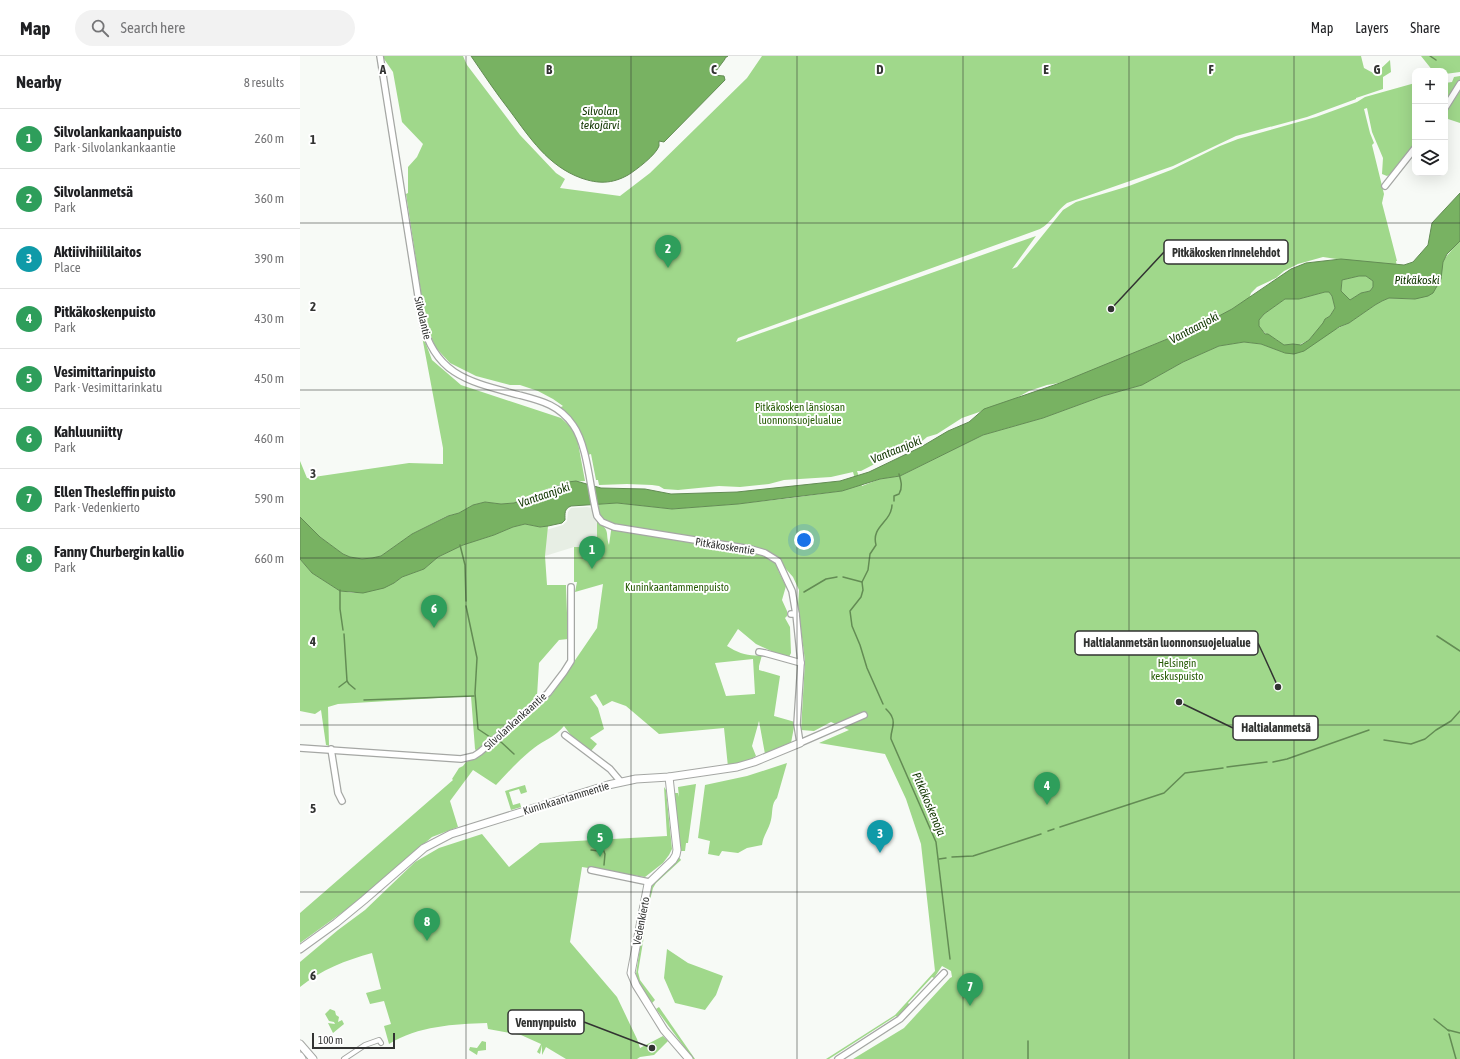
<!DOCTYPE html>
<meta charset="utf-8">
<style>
body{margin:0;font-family:"Asap Condensed",sans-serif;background:#f2f2f2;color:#202124}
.controls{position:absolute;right:12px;top:12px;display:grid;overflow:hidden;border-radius:8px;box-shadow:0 4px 16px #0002}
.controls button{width:36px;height:36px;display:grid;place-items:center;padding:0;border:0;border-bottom:1px solid #e0e0e0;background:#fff;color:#202124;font:20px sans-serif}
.scale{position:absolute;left:12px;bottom:10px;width:83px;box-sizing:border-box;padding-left:4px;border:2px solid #323332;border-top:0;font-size:11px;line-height:14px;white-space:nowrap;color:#323332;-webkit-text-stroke:3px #fff;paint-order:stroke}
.you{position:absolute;left:504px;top:484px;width:14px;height:14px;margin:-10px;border:3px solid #fff;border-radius:50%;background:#1a73e8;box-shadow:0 0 0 6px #1a73e833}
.badge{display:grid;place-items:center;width:26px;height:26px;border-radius:50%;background:#a34fbe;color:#fff;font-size:13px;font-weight:700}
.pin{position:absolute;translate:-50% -33px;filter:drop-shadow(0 1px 2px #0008)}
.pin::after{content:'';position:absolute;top:21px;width:14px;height:12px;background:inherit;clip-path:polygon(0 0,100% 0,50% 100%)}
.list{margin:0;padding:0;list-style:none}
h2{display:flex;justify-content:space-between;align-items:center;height:52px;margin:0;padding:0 16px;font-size:17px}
h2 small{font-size:13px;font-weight:400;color:#757577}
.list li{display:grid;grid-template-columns:26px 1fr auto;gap:12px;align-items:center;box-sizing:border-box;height:60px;padding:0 16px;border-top:1px solid #e0e0e0}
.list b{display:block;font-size:15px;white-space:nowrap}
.list p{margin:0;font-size:13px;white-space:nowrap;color:#757577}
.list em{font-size:13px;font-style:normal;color:#757577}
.icon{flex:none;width:22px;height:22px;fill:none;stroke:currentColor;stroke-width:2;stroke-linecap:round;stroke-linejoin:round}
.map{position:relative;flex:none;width:1160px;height:1003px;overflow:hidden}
header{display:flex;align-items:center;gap:24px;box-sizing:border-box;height:56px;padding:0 20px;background:#fff;border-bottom:1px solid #e0e0e0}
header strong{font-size:19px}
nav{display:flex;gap:22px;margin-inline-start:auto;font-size:14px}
.search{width:280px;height:36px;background:#f2f2f2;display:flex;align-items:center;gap:10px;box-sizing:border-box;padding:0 14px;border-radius:22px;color:#757577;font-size:15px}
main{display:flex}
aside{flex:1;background:#fff}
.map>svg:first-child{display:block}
.built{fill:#e7eee4}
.green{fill:#a0d88b;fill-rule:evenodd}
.water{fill:#78b262;stroke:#638c54;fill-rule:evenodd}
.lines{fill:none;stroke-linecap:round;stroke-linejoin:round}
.stream{stroke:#638c54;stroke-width:1.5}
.pedestrian-casing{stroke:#a5a7a4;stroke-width:6}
.minor-casing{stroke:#a5a7a4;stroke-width:8}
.tertiary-casing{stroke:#a5a7a4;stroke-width:9}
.pedestrian{stroke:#fff;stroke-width:4}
.minor{stroke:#fff;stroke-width:5.5}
.tertiary{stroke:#fff;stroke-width:7}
.grid{fill:none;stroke:#323332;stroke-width:1;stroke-opacity:0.55}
.labels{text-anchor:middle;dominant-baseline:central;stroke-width:4;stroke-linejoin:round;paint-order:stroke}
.street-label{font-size:11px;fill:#323332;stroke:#fff}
.park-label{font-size:11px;fill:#255a03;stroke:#fff}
.water-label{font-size:12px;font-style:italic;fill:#113600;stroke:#fff}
.grid-label{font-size:13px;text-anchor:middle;font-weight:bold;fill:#323332;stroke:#fff;stroke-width:4;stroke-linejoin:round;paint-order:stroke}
.leader{fill:none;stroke:#323332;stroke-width:1.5}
.callout-dot{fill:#323332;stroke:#fff;stroke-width:1.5}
.callout{fill:#fff;stroke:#323332;stroke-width:1.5}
.callout-label{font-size:12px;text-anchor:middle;font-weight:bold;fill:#323332}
</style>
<header>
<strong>Map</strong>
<div class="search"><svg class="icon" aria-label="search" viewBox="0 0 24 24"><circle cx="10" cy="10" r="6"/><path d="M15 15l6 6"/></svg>Search here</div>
<nav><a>Map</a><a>Layers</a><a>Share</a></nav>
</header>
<main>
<aside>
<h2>Nearby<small>8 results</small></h2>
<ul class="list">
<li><span class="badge" style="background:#2e9e5b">1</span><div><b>Silvolankankaanpuisto</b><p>Park · Silvolankankaantie</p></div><em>260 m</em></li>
<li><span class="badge" style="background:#2e9e5b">2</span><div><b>Silvolanmetsä</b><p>Park</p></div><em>360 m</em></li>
<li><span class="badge" style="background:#0f9aa8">3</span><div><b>Aktiivihiililaitos</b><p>Place</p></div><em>390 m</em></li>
<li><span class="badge" style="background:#2e9e5b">4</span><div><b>Pitkäkoskenpuisto</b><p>Park</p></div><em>430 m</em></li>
<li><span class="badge" style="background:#2e9e5b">5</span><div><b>Vesimittarinpuisto</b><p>Park · Vesimittarinkatu</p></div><em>450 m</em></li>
<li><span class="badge" style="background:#2e9e5b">6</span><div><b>Kahluuniitty</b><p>Park</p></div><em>460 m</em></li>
<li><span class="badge" style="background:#2e9e5b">7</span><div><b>Ellen Thesleffin puisto</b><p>Park · Vedenkierto</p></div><em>590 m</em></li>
<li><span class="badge" style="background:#2e9e5b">8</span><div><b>Fanny Churbergin kallio</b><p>Park</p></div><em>660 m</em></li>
</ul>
</aside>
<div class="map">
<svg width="1160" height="1003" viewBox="0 0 1160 1003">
<rect width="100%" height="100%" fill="#f7faf6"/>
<path class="built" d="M287 451 292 452 297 465V491H274L245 500 246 474 263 469 267 465 268 456 271 452Z"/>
<g class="green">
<path d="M82 0H163L167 9 220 79 256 117 265 123 260 132 320 140 350 117 447 22 462 0H1061L1064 12 1075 18 1090 4 1091 16 1083 21V33L1056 42V43L1007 61 936 80 873 110 767 147C757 154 751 167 740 173L438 282 436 286 736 180 712 213 717 211 763 154 776 146 829 130 871 114 920 90 938 83 1016 61 1057 46 1065 41 1115 27V87L1091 118 1087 120 1082 118 1083 102 1072 76 1067 52 1064 53 1070 77 1074 87 1072 89 1084 138 1082 147 1097 205H1096L1097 212 1023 201 998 208 984 215 976 222 957 231 951 237 949 243 915 263 765 326 747 329 729 335 711 345 662 362 637 378 627 381 614 392 600 395 561 415H557L562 430 580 423 600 420 683 379 743 362 803 340 842 329 883 306 919 290 944 286 961 288 985 297 1049 267 1075 249 1082 245 1089 242 1115 243C1130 224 1143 202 1160 185V1003H553L604 972 650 922 652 921 651 915 642 910 634 922 632 921 608 947 610 949 597 961 596 960 529 1003H526L595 959 635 915 621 788 606 743 585 698 519 687 549 674 531 666 514 675 501 674 505 605 498 550 499 534 493 521 485 512 478 514 486 530 482 544 487 555V560L485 562 490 571 491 597 489 601 486 602 456 588 438 573 427 590C438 597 449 601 462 599L459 610V614L480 620 474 660 495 666 491 687 465 698 459 665 452 690 456 700 448 705 428 711 424 672 359 678 326 650 312 645 303 650 296 638 290 641 298 652 304 673 290 682 297 688 291 695 273 682 264 670C255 681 244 684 234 692 220 703 208 716 196 729L173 714 150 745 158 771 132 781 54 848 0 887V857L153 724 152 723 159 712 163 710 166 706 180 700 219 665 221 667 252 638 297 572 303 528 275 536 277 526H274V491H297V465C311 475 305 476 309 489L312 468C297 461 300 463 298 448L317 447 372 453 438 448 491 442 542 435 557 430 553 416 531 421 484 424 469 428 440 431 419 430 378 434 364 433 359 430 352 429 327 428 299 429 298 424H296L291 398 288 399C281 377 279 366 259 352L263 350 253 343 238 335 220 329H210L176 320 150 307 136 292 126 270 106 138 108 137V111L117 101 123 88 102 66 93 16ZM453 603 455 638 426 640 415 607Z"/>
<path d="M1121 0H1160V16L1145 18V15H1133Z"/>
<path d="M1160 20V25L1145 47V27L1152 26 1154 21Z"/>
<path d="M1160 35V67L1145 62V57Z"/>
<path d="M1059 220H1066L1073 225V231L1070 235 1061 237 1050 244 1041 235 1042 224Z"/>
<path d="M1025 236H1029L1032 240 1035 252 1030 260 1025 263 1024 267 1009 284 999 289 995 288 984 289 981 288 977 284 966 278 958 270 959 264 964 258 985 243H999Z"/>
<path d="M121 275 132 304 161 329 261 362 276 376 285 425 268 426 232 438 214 447 201 448 185 446 173 449 159 457 147 460 112 478 81 500 72 502 62 503 50 501 43 498 20 481 0 461V405L7 422 109 407 143 408V392Z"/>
<path d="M225 468 240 471 248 470 245 500 247 529H266V531L268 583 259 584 239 607 237 640 238 642 177 696 175 693 171 640 38 648 28 651 29 690 26 689 21 654 15 658 0 655V503L12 517 40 535 54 537 94 527 102 521 124 513 138 501 163 489 194 479 213 471Z"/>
<path d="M487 707 477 742C471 748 473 756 471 764 469 773 463 780 462 789L447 792 438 797 422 795 419 800 408 798 410 785 398 782 405 729 447 720Z"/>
<path d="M396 728 388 787H386L385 795H381L374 737H378L379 741 378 731Z"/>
<path d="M225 729 227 736 221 738 219 733 209 736 213 749 220 747 221 751 211 754 205 735Z"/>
<path d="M364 731 366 734 372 793 369 799 363 807 345 821 282 811 270 886 317 941 337 983 340 992 363 980 368 985 354 999 340 1001 337 1003H266L246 991 242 999V989L240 998 237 996 241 988 221 979 188 973 187 967C154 968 118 970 89 988L84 970 91 968 84 945 70 948 66 937 81 933 72 897C46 904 21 914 0 931V906L38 874 65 854 115 806 139 792 182 778 209 811 240 787 367 780Z"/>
<path d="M379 801 381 804 356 827 353 832 350 844 338 916 340 924 355 944 352 947 339 928 336 918 343 871 352 828Z"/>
<path d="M367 893 388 907 423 920 416 939 405 954 375 947 364 922Z"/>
<path d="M359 951 395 1003H393L356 953Z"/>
<path d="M30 953 35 955 36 959 39 961 38 966 42 964 44 968 33 977 28 967 35 968 34 966 29 965 25 958Z"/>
<path d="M182 985 186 986V994L178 995 177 999 169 994 170 991 177 992Z"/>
</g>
<g class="water">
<path d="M171 0H428L425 2V3L413 19 424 20 425 24 364 86 359 85C359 87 359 88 359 90 356 99 336 114 328 119 312 128 298 128 281 122 248 110 230 82 210 55 196 37 184 19 171 0Z"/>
<path d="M1160 137V185L1147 198 1143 206 1141 223 1133 237 1128 240 1115 243 1089 242 1082 245 1075 249 1049 267 1039 271 1004 295 994 298 985 297 961 288 944 286 919 290 883 306 842 329 803 340 743 362 683 379 600 420 580 423 542 435 438 448 372 453 317 447 271 450C264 453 265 457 265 464L262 467 248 470 240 471 225 468 213 471 194 479 163 489 138 501 124 513 102 521 94 527 84 532 63 537 40 535 12 517 0 503V461L20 481 43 498 50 501 62 503 72 502 81 500 112 478 148 460 159 457 173 449 185 446 201 448 214 447 268 426 276 425 301 432 345 433 371 438 437 436 540 425 569 416 621 391 648 375 669 366 684 353 760 327 904 268 932 253 991 213 1006 207 1041 203 1104 209 1113 206 1128 189 1132 167ZM1059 220H1066L1073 225V231L1070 235 1061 237 1050 244 1041 235 1042 224ZM1025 236H1029L1032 240 1035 252 1030 260 1025 263 1023 267 1009 284 1001 289 993 288 984 289 968 278H965L959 270V264L964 258 985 243H999Z"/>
</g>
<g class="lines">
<g class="stream">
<path d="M1130 0 1136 4"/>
<path d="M594 445V440L599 438C603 431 601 425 599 418"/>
<path d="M160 489 165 509 166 545"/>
<path d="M543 521 562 526"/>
<path d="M40 534V553L43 574"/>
<path d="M504 536 526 523 537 521"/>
<path d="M166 550 177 602 175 637 178 673 193 683"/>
<path d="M1137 580 1160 595"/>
<path d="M47 625 49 628 55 633"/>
<path d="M39 631 47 625 44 578"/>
<path d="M64 644 174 640"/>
<path d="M583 648 567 612 560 589 552 570 550 555 561 541 563 534 562 526 568 514 570 498 576 489C571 470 591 467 592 449"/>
<path d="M586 653C588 655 591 658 592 661 596 668 590 676 591 683L636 786 650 903"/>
<path d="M197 684 201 686 214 698"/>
<path d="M1084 684 1111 688 1125 683 1136 674 1151 665 1160 655"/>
<path d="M973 706 987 703 1069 674"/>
<path d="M927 711 967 706"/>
<path d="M760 771 864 737 885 717 923 712"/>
<path d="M748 775 754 773"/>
<path d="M291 794 299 795 303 793 305 798 304 809"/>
<path d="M652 801 673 800 741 778"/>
<path d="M639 803 646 802"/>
<path d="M1134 963 1149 975"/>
<path d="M1148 974 1160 977"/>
<path d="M1149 978 1156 1003"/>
<path d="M728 1003V985"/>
</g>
<g class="pedestrian-casing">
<path id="pedestrian" d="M44 1003 65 989 79 984 81 987"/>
</g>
<g class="minor-casing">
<g id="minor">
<path d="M80 0 122 265C135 320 171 326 219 339 242 345 259 349 273 369 288 390 290 434 297 460L302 466 314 471 451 493 465 497 478 505 492 535 496 558"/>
<path d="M1145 52 1160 28"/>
<path d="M1085 130 1115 92"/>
<path d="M491 558H496L501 607 497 668 500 687 564 659"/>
<path d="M459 596 465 597 501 607"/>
<path d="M265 679 310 713 321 726"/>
<path d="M0 692 161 703 174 700 180 696 248 637 264 616 271 605V531"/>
<path d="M31 693 38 737 42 745"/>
<path d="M291 814 349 826"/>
<path d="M538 1003 600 963 644 917"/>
</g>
</g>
<g class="tertiary-casing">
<g id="tertiary">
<path d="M369 721 377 794 376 799 373 804 348 828 331 917 336 929 364 974 389 1003"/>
<path d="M0 893 36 867 64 844 124 792 151 778 308 729 336 723 369 721 437 711 454 706 500 687"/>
<path d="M0 988 13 1003"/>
<path d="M0 1000 2 1003"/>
</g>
</g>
<use href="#pedestrian" class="pedestrian"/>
<use href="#minor" class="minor"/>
<use href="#tertiary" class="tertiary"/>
</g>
<path class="grid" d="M166 0V1003M331 0V1003M497 0V1003M663 0V1003M829 0V1003M994 0V1003M0 167H1160M0 334H1160M0 502H1160M0 669H1160M0 836H1160"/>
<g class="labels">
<g class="street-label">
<text transform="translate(123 262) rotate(77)">Silvolantie</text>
<text transform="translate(425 490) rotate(9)">Pitkäkoskentie</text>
<text transform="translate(215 665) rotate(-42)">Silvolankankaantie</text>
<text transform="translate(266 742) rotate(-17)">Kuninkaantammentie</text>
<text transform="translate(341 865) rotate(-79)">Vedenkierto</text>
</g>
<g class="park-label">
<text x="500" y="351">Pitkäkosken länsiosan<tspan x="500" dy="13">luonnonsuojelualue</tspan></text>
<text x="377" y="531">Kuninkaantammenpuisto</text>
<text x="877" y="607">Helsingin<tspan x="877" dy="13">keskuspuisto</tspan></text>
</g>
<g class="water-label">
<text x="300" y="55">Silvolan<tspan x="300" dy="14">tekojärvi</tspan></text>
<text x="1117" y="224">Pitkäkoski</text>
<text transform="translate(894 272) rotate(-28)">Vantaanjoki</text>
<text transform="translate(596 394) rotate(-22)">Vantaanjoki</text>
<text transform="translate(244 439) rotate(-19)">Vantaanjoki</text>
<text transform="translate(629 748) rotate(67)">Pitkäkoskenoja</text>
</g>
</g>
<g class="grid-label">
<text x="83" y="18">A</text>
<text x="249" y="18">B</text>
<text x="414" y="18">C</text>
<text x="580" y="18">D</text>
<text x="746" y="18">E</text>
<text x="911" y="18">F</text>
<text x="1077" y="18">G</text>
<text x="13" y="88">1</text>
<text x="13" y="255">2</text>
<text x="13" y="422">3</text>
<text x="13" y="590">4</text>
<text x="13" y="757">5</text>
<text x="13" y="924">6</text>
</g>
<path class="leader" d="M811 253L864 196M978 631L958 587M879 646L933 672M352 992L284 966"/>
<g class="callout-dot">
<circle cx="811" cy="253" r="4"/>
<circle cx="978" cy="631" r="4"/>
<circle cx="879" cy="646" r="4"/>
<circle cx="352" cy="992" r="4"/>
</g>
<g class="callout">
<rect x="864" y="184" width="124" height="24" rx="4"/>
<rect x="775" y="575" width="183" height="24" rx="4"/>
<rect x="933" y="660" width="85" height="24" rx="4"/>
<rect x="208" y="954" width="76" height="24" rx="4"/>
</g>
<g class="callout-label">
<text x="926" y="201">Pitkäkosken rinnelehdot</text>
<text x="867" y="591">Haltialanmetsän luonnonsuojelualue</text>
<text x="976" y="676">Haltialanmetsä</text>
<text x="246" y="971">Vennynpuisto</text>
</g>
</svg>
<div class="controls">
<button>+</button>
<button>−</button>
<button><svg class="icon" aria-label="layers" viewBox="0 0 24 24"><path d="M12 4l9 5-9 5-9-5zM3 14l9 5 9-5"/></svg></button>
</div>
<div class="scale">100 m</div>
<div class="you"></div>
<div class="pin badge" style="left:292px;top:513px;background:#2e9e5b">1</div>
<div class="pin badge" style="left:368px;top:212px;background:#2e9e5b">2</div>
<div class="pin badge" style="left:580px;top:797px;background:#0f9aa8">3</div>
<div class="pin badge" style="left:747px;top:749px;background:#2e9e5b">4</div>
<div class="pin badge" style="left:300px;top:801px;background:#2e9e5b">5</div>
<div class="pin badge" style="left:134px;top:572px;background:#2e9e5b">6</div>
<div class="pin badge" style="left:670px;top:950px;background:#2e9e5b">7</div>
<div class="pin badge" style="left:127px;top:885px;background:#2e9e5b">8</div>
</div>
</main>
